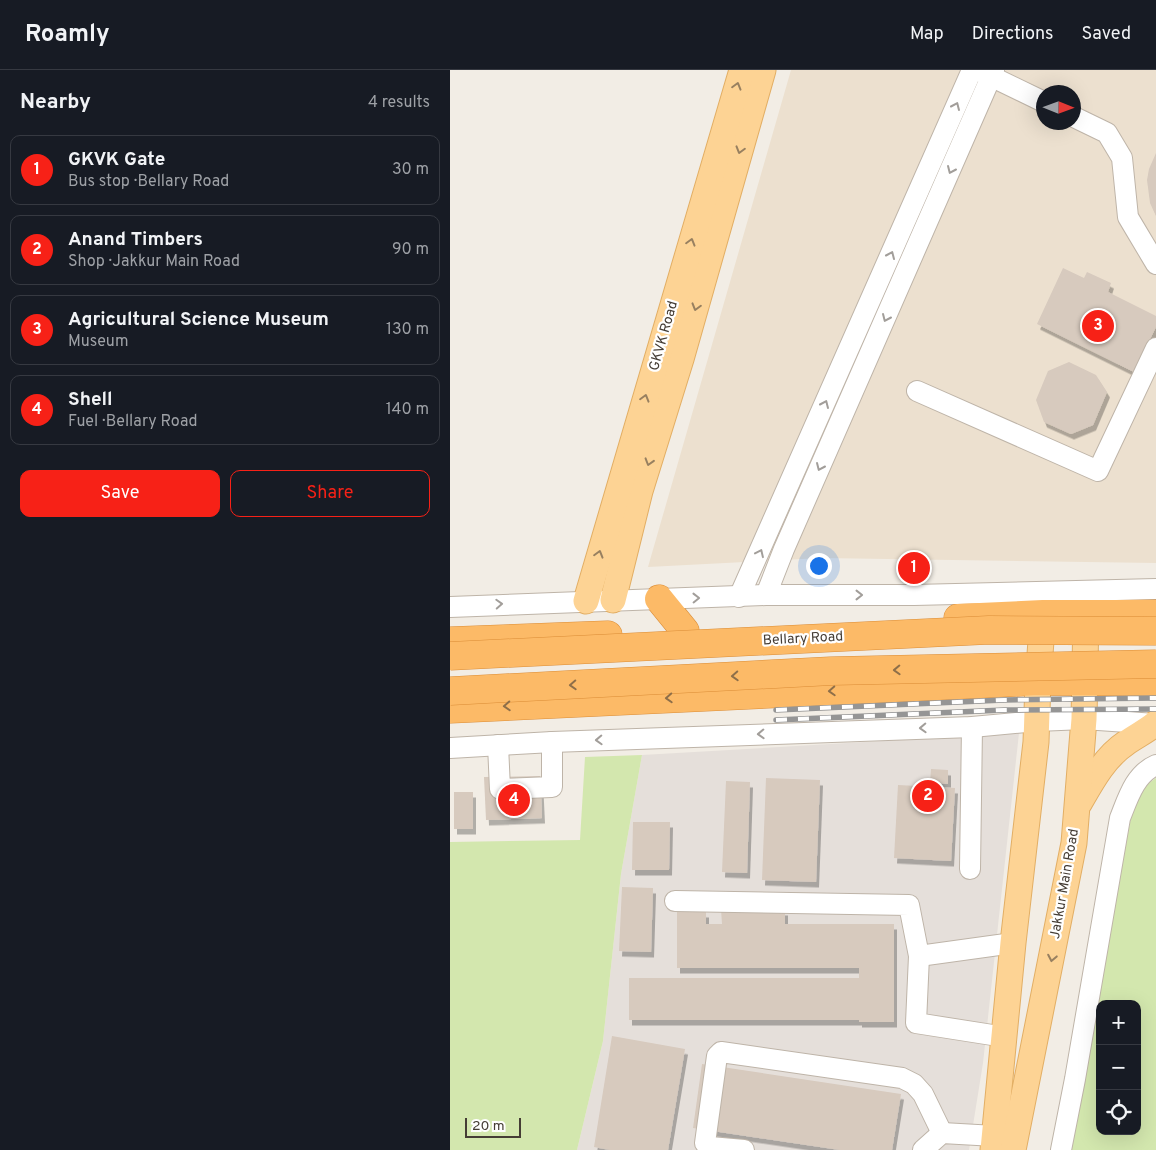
<!DOCTYPE html>
<meta charset="utf-8">
<style>
body{margin:0;font-family:Overpass,sans-serif;background:#242831;color:#f1f3f6}
.controls{position:absolute;right:15px;bottom:15px;display:grid;overflow:hidden;border-radius:10px;box-shadow:0 5px 20px #0002}
.controls button{width:45px;height:45px;display:grid;place-items:center;padding:0;border:0;border-bottom:1px solid #363941;background:#171b24;color:#f1f3f6;font:25px sans-serif}
.compass{position:absolute;left:586px;top:15px;width:45px;height:45px;border-radius:50%;background:#171b24;box-shadow:0 5px 20px #0002;rotate:91deg}
.scale{position:absolute;left:15px;bottom:12px;width:56px;box-sizing:border-box;padding-left:5px;border:2px solid #453d35;border-top:0;font-size:14px;line-height:18px;white-space:nowrap;color:#453d35;-webkit-text-stroke:4px #fff;paint-order:stroke}
.you{position:absolute;left:368px;top:495px;width:18px;height:18px;margin:-12px;border:4px solid #fff;border-radius:50%;background:#1a73e8;box-shadow:0 0 0 8px #1a73e833}
.badge{display:grid;place-items:center;width:32px;height:32px;border-radius:50%;background:#f72117;color:#fff;font-size:16px;font-weight:700}
.pin{position:absolute;translate:-50% -50%;border:2px solid #fff;box-shadow:0 1px 5px #0006}
.list{margin:0;padding:0;list-style:none}
h2{display:flex;justify-content:space-between;align-items:center;height:65px;margin:0;padding:0 20px;font-size:21px}
h2 small{font-size:16px;font-weight:400;color:#9ea1a6}
.list li{display:grid;grid-template-columns:32px 1fr auto;gap:15px;align-items:center;box-sizing:border-box;height:70px;margin:0 10px 10px;padding:0 10px;border:1px solid #363941;border-radius:10px}
.list b{display:block;font-size:19px;white-space:nowrap}
.list p{margin:0;font-size:16px;white-space:nowrap;color:#9ea1a6}
.list em{font-size:16px;font-style:normal;color:#9ea1a6}
.actions{display:flex;gap:10px;padding:15px 20px}
.actions a{flex:1;padding:11px 0;border:1px solid #f72117;border-radius:10px;text-align:center;font-size:18px;color:#f72117}
.actions .main{background:#f72117;color:#fff}
.icon{flex:none;width:28px;height:28px;fill:none;stroke:currentColor;stroke-width:2;stroke-linecap:round;stroke-linejoin:round}
.map{position:relative;flex:none;width:706px;height:1080px;overflow:hidden}
header{display:flex;align-items:center;gap:30px;box-sizing:border-box;height:70px;padding:0 25px;background:#171b24;border-bottom:1px solid #363941}
header strong{font-size:24px}
nav{display:flex;gap:28px;margin-inline-start:auto;font-size:18px}
main{display:flex}
aside{flex:1;background:#171b24}
.map>svg:first-child{display:block}
.industrial{fill:#e5dfda}
.education{fill:#ece0cf;fill-rule:evenodd}
.green{fill:#d3e7ae;fill-rule:evenodd}
.building{fill:#d7cabe;filter:url(#shadow)}
.lines{fill:none;stroke-linecap:round;stroke-linejoin:round}
.minor-casing{stroke:#beb4a8;stroke-width:22}
.major-casing{stroke:#e2ae64;stroke-width:27}
.highway-casing{stroke:#db8d37;stroke-width:29}
.minor{stroke:#fff;stroke-width:20}
.major{stroke:#fdd394;stroke-width:25}
.highway{stroke:#fcba67;stroke-width:28}
.rail-casing{stroke:#959595;stroke-width:5.5}
.rail{stroke:#fff;stroke-width:4;stroke-dasharray:11;stroke-linecap:butt}
.highway-bridge-casing{stroke:#db8d37;stroke-width:29;stroke-linecap:butt}
.highway-bridge{stroke:#fcba67;stroke-width:28}
.oneway{stroke:#988060}
.oneway2{stroke:#a29e9a}
.oneway3{stroke:#8e6f49}
.labels{text-anchor:middle;dominant-baseline:central;stroke-width:4.5;stroke-linejoin:round;paint-order:stroke}
.street-label{font-size:14px;fill:#453d35;stroke:#fff}
</style>
<header>
<strong>Roamly</strong>
<nav><a>Map</a><a>Directions</a><a>Saved</a></nav>
</header>
<main>
<aside>
<h2>Nearby<small>4 results</small></h2>
<ul class="list">
<li><span class="badge">1</span><div><b>GKVK Gate</b><p>Bus stop · Bellary Road</p></div><em>30 m</em></li>
<li><span class="badge">2</span><div><b>Anand Timbers</b><p>Shop · Jakkur Main Road</p></div><em>90 m</em></li>
<li><span class="badge">3</span><div><b>Agricultural Science Museum</b><p>Museum</p></div><em>130 m</em></li>
<li><span class="badge">4</span><div><b>Shell</b><p>Fuel · Bellary Road</p></div><em>140 m</em></li>
</ul>
<div class="actions"><a class="main">Save</a><a>Share</a></div>
</aside>
<div class="map">
<svg width="706" height="1080" viewBox="0 0 706 1080">
<defs>
<filter id="shadow"><feDropShadow dx="3" dy="5.5" stdDeviation="0" flood-color="#0004"/></filter>
</defs>
<rect width="100%" height="100%" fill="#f2ede5"/>
<path class="industrial" d="M569 663 533 993 519 1080H127L153 971 171 804 192 685Z"/>
<path class="education" d="M341 0H706V493L372 488 198 497ZM594 22H624V52H594Z"/>
<g class="green">
<path d="M192 685 171 804 153 971 127 1080H0V772L130 770 135 687Z"/>
<path d="M706 708V1080H620L683 736 696 715ZM650 934H687V1061H650Z"/>
</g>
<g class="building">
<path d="M706 83V146L700 133 697 110 699 99Z"/>
<path d="M613 198 634 208 637 202 661 213 658 222 706 246V257L684 302 587 254Z"/>
<path d="M619 292 646 305 657 322 643 355 621 364 594 352 586 330 598 301Z"/>
<path d="M481 699 498 700V714L480 713Z"/>
<path d="M90 706 92 748 36 750 34 707Z"/>
<path d="M316 708 370 710 366 812 312 810Z"/>
<path d="M276 711 300 712 297 803 272 802Z"/>
<path d="M448 715 505 718 501 791 444 788Z"/>
<rect x="4" y="722" width="19" height="37"/>
<path d="M183 752H220L219 800H182Z"/>
<path d="M172 817 203 818 201 882 169 881Z"/>
<path d="M271 839 335 840V854H444V952H409V950H179V908H409V898H227V841L256 842V854H272Z"/>
<path d="M162 966 235 979 218 1080H160L144 1077Z"/>
<path d="M252 994 451 1024 442 1080H390L243 1058Z"/>
</g>
<g class="lines">
<g class="minor-casing">
<g id="minor">
<path d="M530 1 594 32"/>
<path d="M624 47 657 63 672 88 678 147 706 194"/>
<path d="M467 321 648 401 706 278"/>
<path d="M316 525 334 479 544 0"/>
<path d="M289 527 522 0"/>
<path d="M0 537 316 525H464L706 519"/>
<path d="M48 675 50 719 102 717V672"/>
<path d="M0 678 102 672 522 657 587 651 634 649 706 654"/>
<path d="M520 799 522 657"/>
<path d="M225 831 459 835 469 886 466 953 555 967"/>
<path d="M469 886 563 873"/>
<path d="M294 1080 260 1077 255 1073 267 986 271 982 452 1008 464 1014 473 1024 492 1063"/>
<path d="M473 1080 492 1063 545 1066"/>
<path d="M611 1080 625 1009 670 748C678 728 685 704 706 695"/>
</g>
</g>
<g class="major-casing">
<g id="major">
<path d="M163 530 190 421 231 289 313 0"/>
<path d="M136 531 292 0"/>
<path d="M630 732C642 711 655 687 676 673 686 666 698 660 706 653"/>
<path d="M543 1080 563 873 586 672 588 611 593 544"/>
<path d="M563 1080 624 773 634 649 636 544"/>
</g>
</g>
<g class="highway-casing">
<g id="highway">
<path d="M209 529 235 561"/>
<path d="M508 548 593 544H706"/>
<path d="M0 571 158 565"/>
<path d="M0 639 530 614 588 611 706 612"/>
</g>
</g>
<use href="#minor" class="minor"/>
<use href="#major" class="major"/>
<use href="#highway" class="highway"/>
<g class="rail-casing">
<g id="rail">
<path d="M326 640 554 630 706 628"/>
<path d="M326 650 554 640 706 639"/>
</g>
</g>
<use href="#rail" class="rail"/>
<g class="highway-bridge-casing">
<g id="highway-bridge">
<path d="M0 586 539 560 706 561"/>
<path d="M0 621 381 601 706 594"/>
</g>
</g>
<use href="#highway-bridge" class="highway-bridge"/>
</g>
<defs><path id="oneway-chevron" d="M-2-3.5L2.5 0L-2 3.5" fill="none" stroke-width="1.6" stroke-linecap="round" stroke-linejoin="round" transform="scale(1.25)"/></defs>
<g class="oneway">
<use href="#oneway-chevron" transform="translate(287 16) rotate(-74)"/>
<use href="#oneway-chevron" transform="translate(290 80) rotate(106)"/>
<use href="#oneway-chevron" transform="translate(241 172) rotate(-74)"/>
<use href="#oneway-chevron" transform="translate(246 237) rotate(106)"/>
<use href="#oneway-chevron" transform="translate(195 328) rotate(-74)"/>
<use href="#oneway-chevron" transform="translate(199 392) rotate(107)"/>
<use href="#oneway-chevron" transform="translate(149 484) rotate(-74)"/>
<use href="#oneway-chevron" transform="translate(602 888) rotate(101)"/>
</g>
<g class="oneway2">
<use href="#oneway-chevron" transform="translate(506 36) rotate(-66)"/>
<use href="#oneway-chevron" transform="translate(501 100) rotate(114)"/>
<use href="#oneway-chevron" transform="translate(441 185) rotate(-66)"/>
<use href="#oneway-chevron" transform="translate(436 248) rotate(114)"/>
<use href="#oneway-chevron" transform="translate(375 334) rotate(-66)"/>
<use href="#oneway-chevron" transform="translate(370 397) rotate(114)"/>
<use href="#oneway-chevron" transform="translate(310 483) rotate(-65)"/>
<use href="#oneway-chevron" transform="translate(409 525)"/>
<use href="#oneway-chevron" transform="translate(246 528) rotate(-1)"/>
<use href="#oneway-chevron" transform="translate(49 534) rotate(-3)"/>
<use href="#oneway-chevron" transform="translate(473 658) rotate(178)"/>
<use href="#oneway-chevron" transform="translate(311 664) rotate(178)"/>
<use href="#oneway-chevron" transform="translate(149 670) rotate(178)"/>
</g>
<g class="oneway3">
<use href="#oneway-chevron" transform="translate(447 600) rotate(178)"/>
<use href="#oneway-chevron" transform="translate(285 606) rotate(177)"/>
<use href="#oneway-chevron" transform="translate(123 615) rotate(177)"/>
<use href="#oneway-chevron" transform="translate(382 621) rotate(177)"/>
<use href="#oneway-chevron" transform="translate(219 628) rotate(177)"/>
<use href="#oneway-chevron" transform="translate(57 636) rotate(177)"/>
</g>
<g class="labels">
<g class="street-label">
<text transform="translate(214 266) rotate(-74)">GKVK Road</text>
<text transform="translate(353 569) rotate(-3)">Bellary Road</text>
<text transform="translate(615 814) rotate(-80)">Jakkur Main Road</text>
</g>
</g>
</svg>
<div class="controls">
<button>+</button>
<button>−</button>
<button><svg class="icon" aria-label="locate" viewBox="0 0 24 24"><circle cx="12" cy="12" r="6"/><path d="M12 2v4M12 18v4M2 12h4M18 12h4"/></svg></button>
</div>
<svg class="compass" viewBox="-18 -18 36 36"><path d="M0-13l5 13h-10z" fill="#e53935"/><path d="M0 13l5-13h-10z" fill="#9ea1a6"/></svg>
<div class="scale">20 m</div>
<div class="you"></div>
<div class="pin badge" style="left:464px;top:498px">1</div>
<div class="pin badge" style="left:478px;top:726px">2</div>
<div class="pin badge" style="left:648px;top:256px">3</div>
<div class="pin badge" style="left:64px;top:730px">4</div>
</div>
</main>
